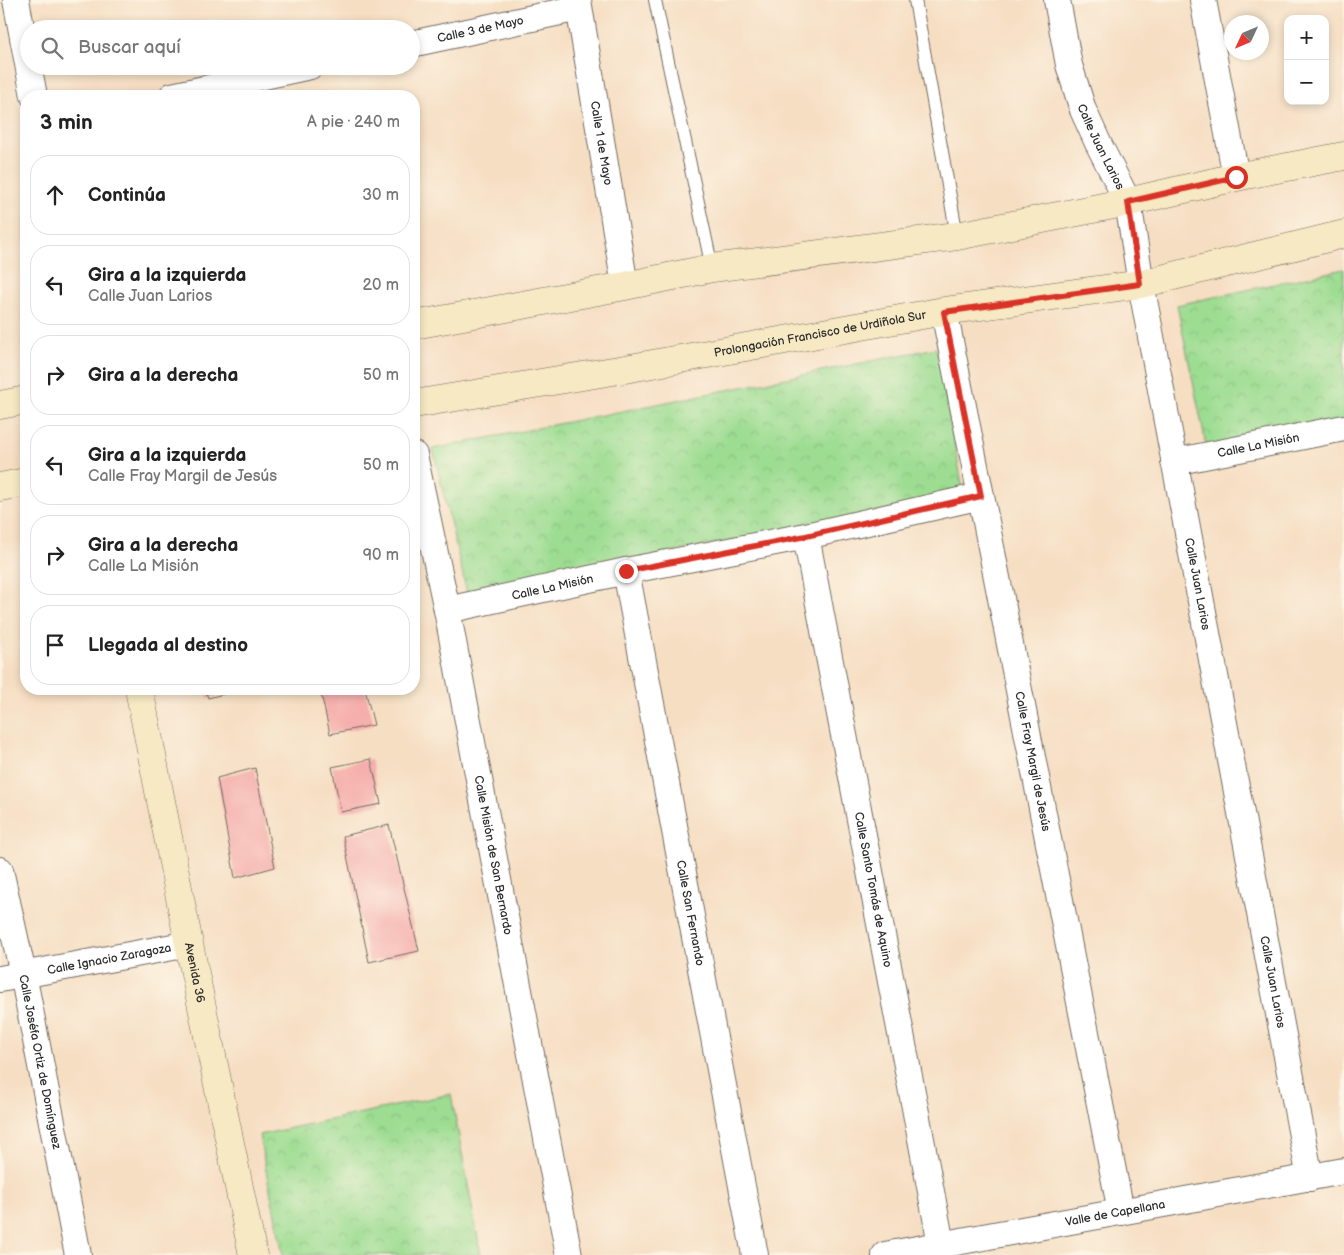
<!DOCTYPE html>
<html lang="es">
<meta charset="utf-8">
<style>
body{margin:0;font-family:"Balsamiq Sans",sans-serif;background:#f2f2f2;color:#222}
.controls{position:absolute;right:15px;top:15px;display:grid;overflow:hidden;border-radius:10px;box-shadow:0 2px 8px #0003}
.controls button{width:45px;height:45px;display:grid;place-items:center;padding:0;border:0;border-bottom:1px solid #e0e0e0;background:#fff;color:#222;font:25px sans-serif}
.compass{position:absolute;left:1224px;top:15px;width:45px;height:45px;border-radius:50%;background:#fff;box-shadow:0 2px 8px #0003;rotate:226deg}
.stop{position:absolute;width:15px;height:15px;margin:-11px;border:4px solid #d93025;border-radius:50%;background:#fff}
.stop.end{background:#d93025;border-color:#fff;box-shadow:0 1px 5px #0008}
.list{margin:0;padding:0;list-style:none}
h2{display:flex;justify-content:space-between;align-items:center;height:65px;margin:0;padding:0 20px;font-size:21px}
h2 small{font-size:16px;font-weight:400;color:#767676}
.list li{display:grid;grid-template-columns:32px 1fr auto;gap:15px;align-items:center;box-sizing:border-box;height:80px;margin:0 10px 10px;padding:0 10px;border:1px solid #e0e0e0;border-radius:20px}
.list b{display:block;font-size:19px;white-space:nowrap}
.list p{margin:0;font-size:16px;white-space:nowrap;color:#767676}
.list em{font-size:16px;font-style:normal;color:#767676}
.icon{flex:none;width:28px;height:28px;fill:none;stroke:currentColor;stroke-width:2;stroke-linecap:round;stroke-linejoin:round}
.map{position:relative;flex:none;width:1344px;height:1255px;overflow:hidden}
.search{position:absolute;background:#fff;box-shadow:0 2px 8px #0003;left:20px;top:20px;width:400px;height:55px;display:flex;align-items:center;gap:12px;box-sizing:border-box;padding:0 18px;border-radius:28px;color:#767676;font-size:19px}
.panel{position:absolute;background:#fff;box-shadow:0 2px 8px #0003;left:20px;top:90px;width:400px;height:605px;border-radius:20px}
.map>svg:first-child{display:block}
.park{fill:url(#park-crowns);stroke:#64845e}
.building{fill:#f5aeac}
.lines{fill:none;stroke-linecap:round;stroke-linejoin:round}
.lane-casing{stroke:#726a60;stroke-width:14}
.street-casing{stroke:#726a60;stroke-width:28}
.secondary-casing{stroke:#726a60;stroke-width:29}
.lane{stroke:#fff;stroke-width:12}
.street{stroke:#fff;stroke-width:26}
.secondary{stroke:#f6e9c3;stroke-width:28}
.route{stroke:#d93025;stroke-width:6}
.labels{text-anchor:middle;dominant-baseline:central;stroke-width:4.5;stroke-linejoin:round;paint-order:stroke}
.street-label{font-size:12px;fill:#2b2b2b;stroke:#fcf5e5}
</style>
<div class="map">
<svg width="1344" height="1255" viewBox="0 0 1344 1255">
<defs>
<pattern id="park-crowns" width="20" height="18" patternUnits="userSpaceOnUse" patternTransform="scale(1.25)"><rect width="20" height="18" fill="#9ddd92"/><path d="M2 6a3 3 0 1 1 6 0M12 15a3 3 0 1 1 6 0" fill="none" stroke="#87be7e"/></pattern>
</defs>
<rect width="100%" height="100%" fill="#fcf5e5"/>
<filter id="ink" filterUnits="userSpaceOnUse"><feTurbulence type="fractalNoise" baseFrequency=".02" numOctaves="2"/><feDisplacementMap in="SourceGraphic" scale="10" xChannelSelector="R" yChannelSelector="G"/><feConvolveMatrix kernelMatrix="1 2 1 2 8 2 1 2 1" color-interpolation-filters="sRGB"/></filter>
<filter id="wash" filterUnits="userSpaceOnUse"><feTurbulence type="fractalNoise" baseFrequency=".0096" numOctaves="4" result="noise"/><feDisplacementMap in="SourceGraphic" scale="20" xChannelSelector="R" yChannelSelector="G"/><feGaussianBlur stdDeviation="1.12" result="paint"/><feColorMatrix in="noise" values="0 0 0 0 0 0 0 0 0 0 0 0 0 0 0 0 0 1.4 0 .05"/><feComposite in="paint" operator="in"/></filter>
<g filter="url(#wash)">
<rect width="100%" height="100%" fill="#f6dec3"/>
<g class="park">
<path d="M1344 269V424L1207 449 1177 305Z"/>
<path d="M936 348 964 494 467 593 433 449Z"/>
<path d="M451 1094 481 1255H283L259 1135Z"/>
</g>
<g id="blocks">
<g class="building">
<path d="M205 689H243L208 698Z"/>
<path d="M320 689H365L374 725 330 734Z"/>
<path d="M371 759 381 804 341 812 332 767Z"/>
<path d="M255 768 275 867 235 878 217 778Z"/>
<path d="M389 825 419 951 369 962 343 836Z"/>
</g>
</g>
</g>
<g filter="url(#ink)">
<use href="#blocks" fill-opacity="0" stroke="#726a60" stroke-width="1"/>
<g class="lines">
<g class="lane-casing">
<g id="lane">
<path d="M655 0 712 268"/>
<path d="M915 0 957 236"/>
</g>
</g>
<g class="street-casing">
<g id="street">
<path d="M16 0 34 96"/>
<path id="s1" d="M578 0 625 286"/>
<path id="s2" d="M1057 0 1069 65 1083 110 1098 143 1128 202 1141 284 1310 1178"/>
<path d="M1203 0 1236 177"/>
<path id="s3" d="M411 44 579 8"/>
<path d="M172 96 310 66"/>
<path id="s4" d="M944 311 981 496 1121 1212"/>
<path id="s5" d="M414 455 447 610 569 1255"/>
<path id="s6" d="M1174 462 1344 428"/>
<path id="s7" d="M806 536 941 1244"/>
<path id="s8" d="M626 571 755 1255"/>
<path id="s9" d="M447 610 626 571 806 536 981 496"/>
<path id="s10" d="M0 870 23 974 78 1255"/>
<path id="s11" d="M0 979 189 944"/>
<path id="s12" d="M885 1255 1344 1171"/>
</g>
</g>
<g class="secondary-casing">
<g id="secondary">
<path d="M414 325 625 286 712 268 957 236 1128 202 1236 177 1344 156"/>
<path id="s13" d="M414 404 625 369 944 311 1141 284 1344 234"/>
<path d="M0 405 26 400"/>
<path d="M0 487 26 482"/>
<path id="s14" d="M139 689 189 944 253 1255"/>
</g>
</g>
<use href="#lane" class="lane"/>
<use href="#street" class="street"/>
<use href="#secondary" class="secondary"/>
</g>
</g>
<g class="lines" filter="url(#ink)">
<path class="route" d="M626 571 806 536 981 496 944 312 1140 284 1128 202 1236 177"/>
</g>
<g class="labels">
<g class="street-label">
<text stroke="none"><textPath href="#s3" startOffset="71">Calle 3 de Mayo</textPath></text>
<text stroke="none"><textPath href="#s1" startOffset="145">Calle 1 de Mayo</textPath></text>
<text stroke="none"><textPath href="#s2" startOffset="154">Calle Juan Larios</textPath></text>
<text stroke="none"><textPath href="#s13" startOffset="412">Prolongación Francisco de Urdiñola Sur</textPath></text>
<text stroke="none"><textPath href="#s6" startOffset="86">Calle La Misión</textPath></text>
<text stroke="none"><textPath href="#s2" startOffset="604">Calle Juan Larios</textPath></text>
<text stroke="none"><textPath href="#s9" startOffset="108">Calle La Misión</textPath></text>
<text stroke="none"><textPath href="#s4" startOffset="459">Calle Fray Margil de Jesús</textPath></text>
<text stroke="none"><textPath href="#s5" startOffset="408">Calle Misión de San Bernardo</textPath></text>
<text stroke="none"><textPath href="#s7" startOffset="360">Calle Santo Tomás de Aquino</textPath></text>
<text stroke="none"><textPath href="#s8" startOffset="348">Calle San Fernando</textPath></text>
<text stroke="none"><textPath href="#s11" startOffset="111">Calle Ignacio Zaragoza</textPath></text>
<text stroke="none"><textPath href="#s14" startOffset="289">Avenida 36</textPath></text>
<text stroke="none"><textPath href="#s2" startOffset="1009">Calle Juan Larios</textPath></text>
<text stroke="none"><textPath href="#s10" startOffset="196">Calle Joséfa Ortiz de Domínguez</textPath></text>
<text stroke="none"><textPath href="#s12" startOffset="234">Valle de Capellana</textPath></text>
</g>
</g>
</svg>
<div class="controls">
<button>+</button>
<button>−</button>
</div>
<svg class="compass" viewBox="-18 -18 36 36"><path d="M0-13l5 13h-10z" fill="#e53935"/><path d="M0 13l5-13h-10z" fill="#767676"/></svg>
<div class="stop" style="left:1236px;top:177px"></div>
<div class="stop end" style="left:626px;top:571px"></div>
<div class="search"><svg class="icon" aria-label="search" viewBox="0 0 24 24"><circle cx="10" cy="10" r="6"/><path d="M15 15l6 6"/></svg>Buscar aquí</div>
<section class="panel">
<h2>3 min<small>A pie · 240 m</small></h2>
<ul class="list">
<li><svg class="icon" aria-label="ahead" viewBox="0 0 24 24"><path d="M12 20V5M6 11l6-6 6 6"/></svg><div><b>Continúa</b></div><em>30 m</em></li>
<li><svg class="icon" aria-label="left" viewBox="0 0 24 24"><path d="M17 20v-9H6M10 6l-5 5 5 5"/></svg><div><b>Gira a la izquierda</b><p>Calle Juan Larios</p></div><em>20 m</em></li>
<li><svg class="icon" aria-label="right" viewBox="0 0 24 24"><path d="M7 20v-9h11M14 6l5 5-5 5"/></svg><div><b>Gira a la derecha</b></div><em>50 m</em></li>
<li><svg class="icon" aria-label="left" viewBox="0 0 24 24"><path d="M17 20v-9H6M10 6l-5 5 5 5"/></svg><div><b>Gira a la izquierda</b><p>Calle Fray Margil de Jesús</p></div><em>50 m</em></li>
<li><svg class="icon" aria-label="right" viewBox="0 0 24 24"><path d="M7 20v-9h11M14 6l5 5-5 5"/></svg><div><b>Gira a la derecha</b><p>Calle La Misión</p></div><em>90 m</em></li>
<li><svg class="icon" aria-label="arrive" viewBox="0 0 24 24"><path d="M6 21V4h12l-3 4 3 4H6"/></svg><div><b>Llegada al destino</b></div></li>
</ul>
</section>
</div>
